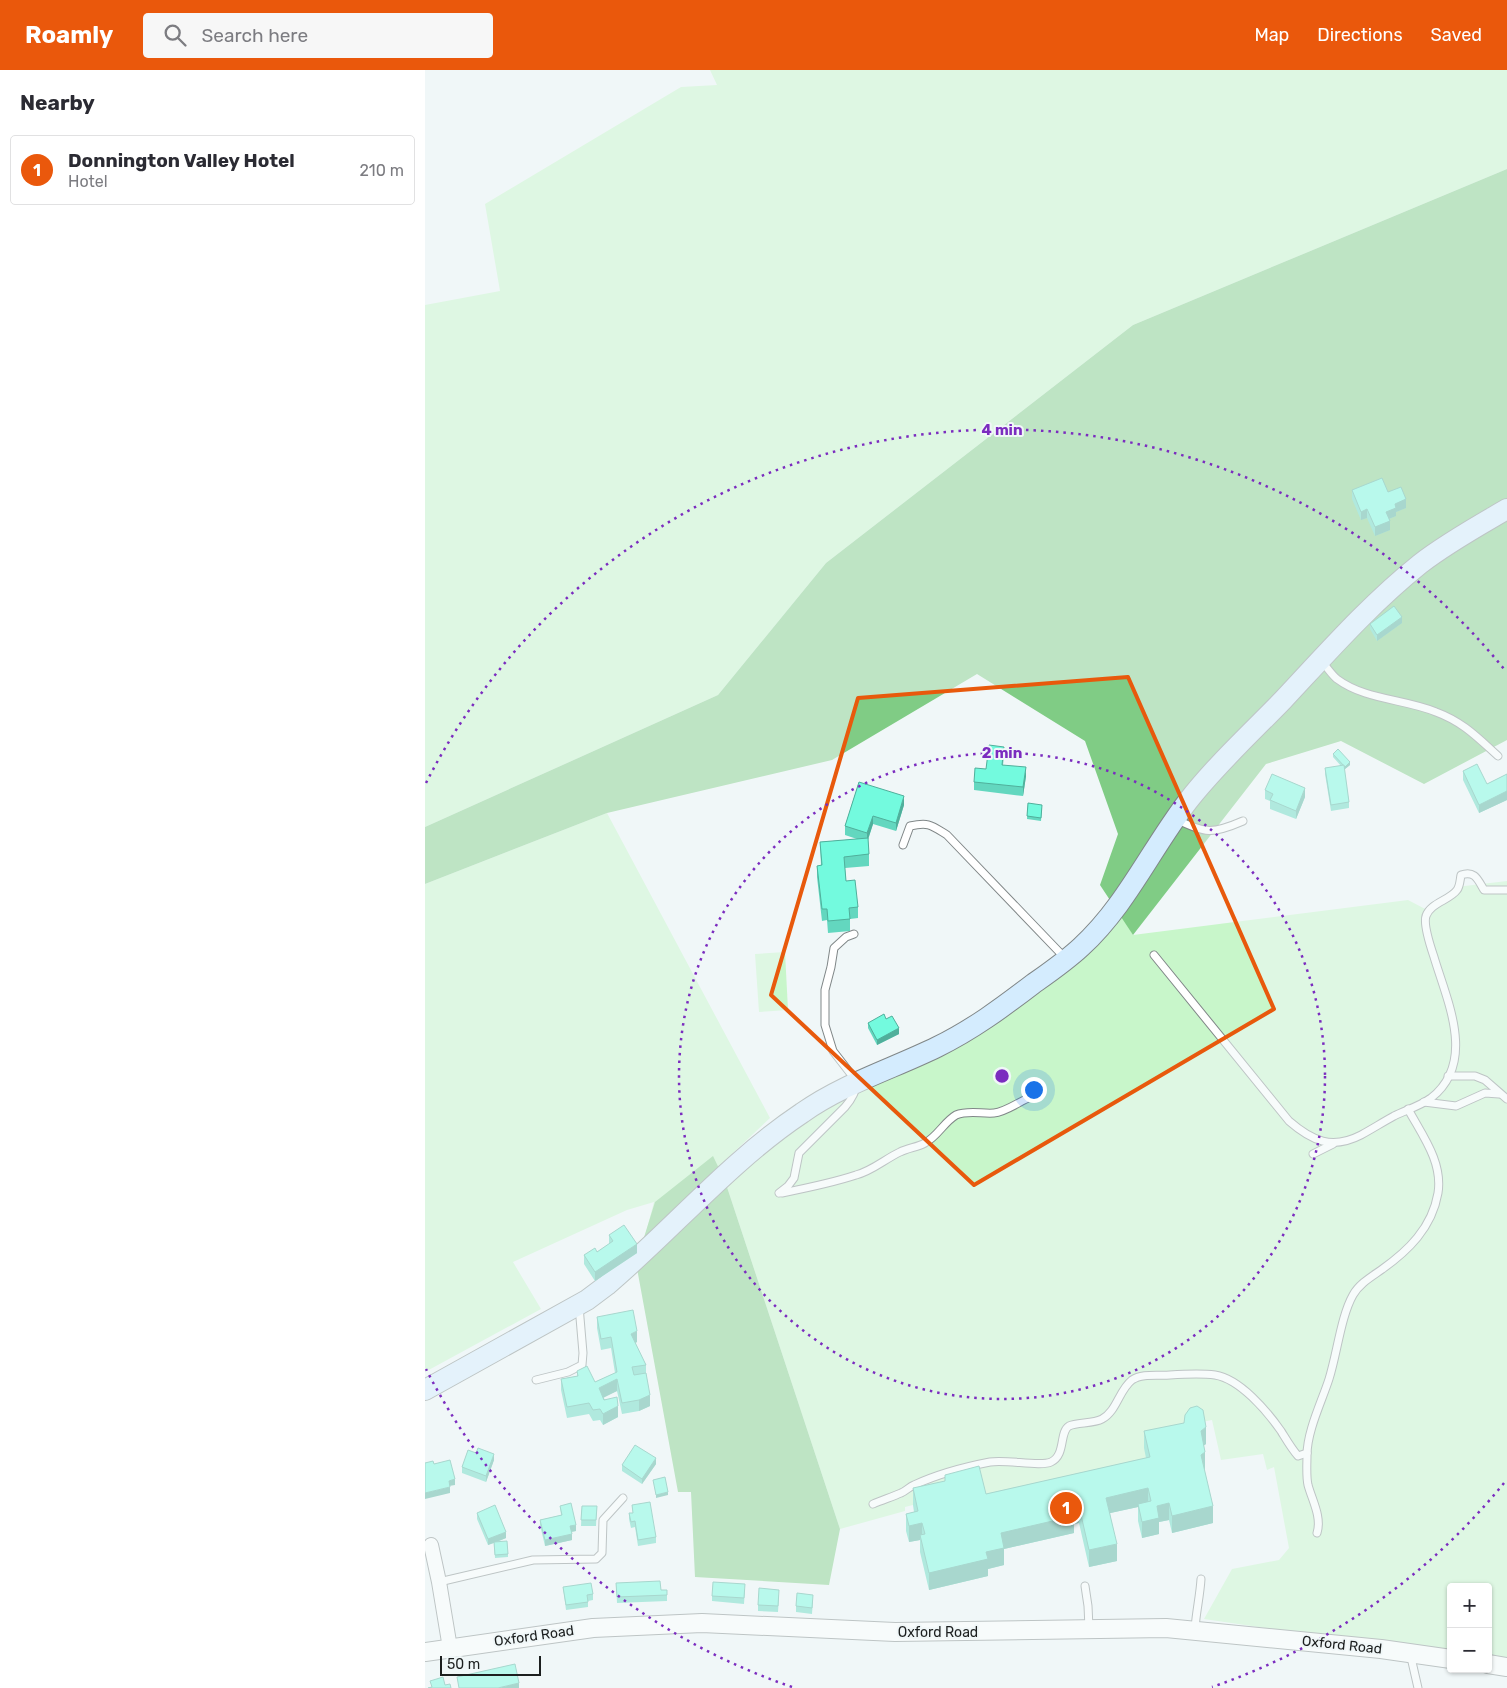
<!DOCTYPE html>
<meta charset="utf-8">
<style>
body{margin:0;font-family:Rubik,sans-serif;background:#f7f7f7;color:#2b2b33}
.controls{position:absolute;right:15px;bottom:15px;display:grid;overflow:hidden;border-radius:5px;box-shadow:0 1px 4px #0004}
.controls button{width:45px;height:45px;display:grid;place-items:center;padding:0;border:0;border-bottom:1px solid #e1e1e2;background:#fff;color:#2b2b33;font:25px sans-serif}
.scale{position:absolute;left:15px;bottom:12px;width:101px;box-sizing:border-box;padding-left:5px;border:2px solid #1c1f1f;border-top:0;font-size:14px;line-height:18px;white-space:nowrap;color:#1c1f1f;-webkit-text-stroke:4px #f0f7f8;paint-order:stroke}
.you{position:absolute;left:608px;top:1019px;width:18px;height:18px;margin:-12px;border:4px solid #fff;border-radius:50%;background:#1a73e8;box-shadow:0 0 0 8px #1a73e833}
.badge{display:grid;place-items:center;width:32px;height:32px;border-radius:50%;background:#ea580c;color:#fff;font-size:16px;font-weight:700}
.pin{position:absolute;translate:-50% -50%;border:2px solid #fff;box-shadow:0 1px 5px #0006}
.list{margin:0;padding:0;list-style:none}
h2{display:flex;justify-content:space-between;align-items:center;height:65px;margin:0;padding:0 20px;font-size:21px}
h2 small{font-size:16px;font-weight:400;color:#7c7c81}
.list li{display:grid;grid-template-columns:32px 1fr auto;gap:15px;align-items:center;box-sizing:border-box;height:70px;margin:0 10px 10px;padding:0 10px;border:1px solid #e1e1e2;border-radius:5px}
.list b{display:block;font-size:19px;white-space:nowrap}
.list p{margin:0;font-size:16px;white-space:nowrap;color:#7c7c81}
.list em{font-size:16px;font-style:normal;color:#7c7c81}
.icon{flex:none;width:28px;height:28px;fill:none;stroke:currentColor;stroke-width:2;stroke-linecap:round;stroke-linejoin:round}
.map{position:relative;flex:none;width:1082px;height:1618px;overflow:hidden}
header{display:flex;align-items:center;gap:30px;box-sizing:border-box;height:70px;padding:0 25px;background:#ea580c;color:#fff}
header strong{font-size:24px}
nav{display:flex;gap:28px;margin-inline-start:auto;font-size:18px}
.search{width:350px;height:45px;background:#f7f7f7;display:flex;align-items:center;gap:12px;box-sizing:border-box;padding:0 18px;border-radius:5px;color:#7c7c81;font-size:19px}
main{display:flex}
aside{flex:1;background:#fff}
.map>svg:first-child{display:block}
.green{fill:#c8f6ca}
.forest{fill:#80cc85}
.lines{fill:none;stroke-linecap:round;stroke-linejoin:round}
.service-casing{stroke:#808788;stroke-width:9}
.minor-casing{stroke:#808788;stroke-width:16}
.tertiary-casing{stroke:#808788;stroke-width:20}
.secondary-casing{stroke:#808788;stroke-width:22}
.service{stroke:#fff;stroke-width:7}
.minor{stroke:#fff;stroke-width:14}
.tertiary{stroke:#fff;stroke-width:18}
.secondary{stroke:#d4ecfe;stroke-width:20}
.wall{fill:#63d7bf}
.shaded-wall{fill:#50af9b}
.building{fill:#73fade;stroke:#50af9b}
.marked{fill:none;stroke:#e8590c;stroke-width:4;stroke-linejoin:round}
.ring{fill:none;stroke:#7b2cbf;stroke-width:2.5;stroke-dasharray:2.5 5}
.labels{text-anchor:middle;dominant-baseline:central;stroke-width:4;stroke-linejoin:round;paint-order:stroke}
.street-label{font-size:14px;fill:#1c1f1f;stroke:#f0f7f8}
.centre{fill:#7b2cbf;stroke:#f0f7f8;stroke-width:2.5}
.ring-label{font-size:15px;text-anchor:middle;font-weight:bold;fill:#7b2cbf;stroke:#f0f7f8;stroke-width:4;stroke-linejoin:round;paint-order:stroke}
</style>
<header>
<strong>Roamly</strong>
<div class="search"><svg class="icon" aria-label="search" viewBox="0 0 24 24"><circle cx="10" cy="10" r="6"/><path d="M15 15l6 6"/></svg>Search here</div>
<nav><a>Map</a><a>Directions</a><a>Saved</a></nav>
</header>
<main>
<aside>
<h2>Nearby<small></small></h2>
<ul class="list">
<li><span class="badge">1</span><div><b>Donnington Valley Hotel</b><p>Hotel</p></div><em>210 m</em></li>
</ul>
</aside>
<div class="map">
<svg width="1082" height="1618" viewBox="0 0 1082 1618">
<rect width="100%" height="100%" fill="#f0f7f8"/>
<g class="green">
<path d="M285 0H1082V99L708 255 401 493 293 625 0 757V235L75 221 60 134 256 17 292 15Z"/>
<path d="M182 743 345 1048 220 1166 229 1132 202 1140 88 1192 116 1239 0 1302V814Z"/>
<path d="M1082 811V1590L1063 1587V1517H1026V1582L896 1566 779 1549 807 1499 854 1490 864 1478 849 1397 842 1400 838 1384 796 1390 787 1350 772 1353 725 1403 561 1441 520 1427 480 1437V1441L415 1459 300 1111 354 1059 517 975 693 837 708 865 983 830 1004 841 1031 817Z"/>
<path d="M360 882 363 940 334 942 330 884Z"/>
</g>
<g class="forest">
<path d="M1082 99V670L999 714 916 671 841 694 708 865 675 815 693 764 660 671 552 604 407 690 182 743 0 814V757L293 625 401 493 708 255Z"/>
<path d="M288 1086 300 1111 415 1459 404 1515 270 1507 266 1422H253L211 1193 230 1132Z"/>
</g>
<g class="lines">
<g class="service-casing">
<g id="service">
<path d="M897 592C902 597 906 604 912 609 940 630 980 629 1011 642 1038 652 1052 667 1073 686"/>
<path d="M751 749C780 764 788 764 818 751"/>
<path d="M478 775 485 756C504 752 506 755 522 765L640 888"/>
<path d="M729 885 864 1051C887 1071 907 1080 936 1065 947 1059 958 1052 969 1046 981 1040 995 1036 1006 1028 1052 992 1022 931 1009 887 1006 878 998 855 1001 846 1005 833 1025 830 1032 820 1035 816 1035 810 1036 805 1050 800 1053 810 1059 820H1082"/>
<path d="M1023 1006H1050L1060 1010 1082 1029"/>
<path d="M999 1032 1031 1036 1060 1023 1074 1024"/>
<path d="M888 1084 908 1074"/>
<path d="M354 1123 363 1116 369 1108 374 1083 420 1037C427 1029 431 1022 432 1012L408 981 400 955V920L406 897 409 878 421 867 429 864"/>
<path d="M357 1123C382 1118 407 1113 431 1105 447 1101 460 1089 475 1082 483 1078 493 1077 500 1073 513 1066 519 1052 531 1045 543 1040 557 1044 569 1043 582 1042 597 1029 611 1025"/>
<path d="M111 1310 143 1302 157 1295 158 1283 154 1236"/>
<path d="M448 1434C457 1430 467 1427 476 1423 481 1421 484 1417 489 1415 513 1404 539 1397 565 1392 581 1389 615 1397 626 1392 641 1385 634 1362 644 1356 652 1352 668 1354 677 1349 692 1341 694 1320 707 1310 717 1303 733 1306 745 1305 760 1304 775 1303 790 1305 815 1309 842 1341 856 1361 861 1369 866 1378 873 1386L882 1383"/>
<path d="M892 1463C897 1447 887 1430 883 1415 881 1406 882 1394 882 1385 882 1361 897 1331 904 1309 912 1284 916 1246 928 1225 934 1214 946 1207 956 1200 983 1181 1007 1158 1013 1123 1018 1092 997 1065 983 1039"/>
<path d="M14 1512 108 1490 171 1489 177 1483 178 1450 198 1428"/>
<path d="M660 1516 663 1536 664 1558"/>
<path d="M770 1559C771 1542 775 1526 776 1509"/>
<path d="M985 1583 993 1618"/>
</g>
</g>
<g class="minor-casing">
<path id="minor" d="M6 1475 14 1512 25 1578"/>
</g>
<g class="tertiary-casing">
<g id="tertiary">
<path d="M0 1582 168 1558 277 1553 470 1562 741 1558 956 1579 1026 1589"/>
<path d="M1063 1594 1082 1597"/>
</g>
</g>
<g class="secondary-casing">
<path id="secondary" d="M0 1320 162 1230 182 1215C248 1159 305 1091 377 1043 418 1014 467 999 512 977 547 960 578 937 608 914 625 902 641 891 656 877 701 836 726 779 763 731 791 695 826 663 858 630 902 583 945 534 995 494 1022 473 1053 456 1082 439"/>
</g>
<use href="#service" class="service"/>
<use href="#minor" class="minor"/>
<use href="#tertiary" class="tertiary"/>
<use href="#secondary" class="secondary"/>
</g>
<g class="wall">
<path d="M927 420 963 422 981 438 971 442V446L964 449 965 460 950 466 942 448 936 450 927 429Z"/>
<path d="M977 553 952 571 945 559V554Z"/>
<path d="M908 684 925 695 920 699H919L924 732V738L906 741 900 704V698L916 696 908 687Z"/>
<path d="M579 686 578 695 601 706 598 726 549 720V712L561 699Z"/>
<path d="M1038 701 1062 714 1082 704V730L1054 743 1038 710Z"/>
<path d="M434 712 479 735 471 761 448 754 443 770 444 784V796L420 798 421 811 433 837V848L425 849V861L403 863 402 850 397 851 392 807V796L396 795 395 772 432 769 420 765V756Z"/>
<path d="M840 720 880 727 871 749 845 739V731L840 729Z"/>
<path d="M603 733 617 738 616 751 602 749Z"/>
<path d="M461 949 474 964 452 975 443 958V953Z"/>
<path d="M184 1165 212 1183 170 1211 159 1194V1185L172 1182 184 1174Z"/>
<path d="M172 1247 212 1272 210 1273 221 1295V1303L225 1336 214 1341 197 1344 192 1321 178 1327 193 1347 178 1355 175 1350 168 1351 164 1344 142 1348 136 1320V1309L152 1306V1301L170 1312 190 1303 186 1278 176 1280 172 1258Z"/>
<path d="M719 1361 781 1374 778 1376 779 1399 788 1453 747 1463 744 1450 734 1452V1464L717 1468 713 1451V1437L685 1443 692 1491 664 1497 654 1453 649 1454V1463L579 1479V1495L563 1499V1506L504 1520 495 1482V1470L484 1472 481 1461V1444L489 1442 488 1435V1418L561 1424 721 1388 719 1378Z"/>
<path d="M51 1383 69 1390 61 1412 37 1403V1397Z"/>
<path d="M231 1394 217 1414 197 1401V1395Z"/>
<path d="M207 1435 231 1467V1473L213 1476 210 1457 206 1458 204 1449V1443H208Z"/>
<path d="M135 1436 151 1461 146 1462 147 1470 120 1476 115 1455V1450L136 1445Z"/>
<path d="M157 1436H172L171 1456H156Z"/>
<path d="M52 1443 81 1468 72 1472 83 1484V1487L70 1488 69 1473 63 1475 52 1449Z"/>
<path d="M191 1513 236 1520H242V1531L192 1533Z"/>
<path d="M138 1517 168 1524V1530L163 1531V1537L141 1540Z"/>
<path d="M320 1519 319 1534 287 1531V1526Z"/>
<path d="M354 1525 353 1542 333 1541V1535Z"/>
<path d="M388 1530 387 1544 371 1542V1536Z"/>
</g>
<g class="shaded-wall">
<path d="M981 429V438L971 442V446L961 450V442L970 434Z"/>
<path d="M942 439V448L936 450V442Z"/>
<path d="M965 451V460L950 466V457Z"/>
<path d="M977 547V553L952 571V565Z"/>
<path d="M925 692V695L920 699V697Z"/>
<path d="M601 697V706L598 726V717Z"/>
<path d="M880 718V727L871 749V741Z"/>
<path d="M1082 721V730L1054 743V735Z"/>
<path d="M479 726V735L471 761V753Z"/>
<path d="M448 746V754L442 772V763Z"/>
<path d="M474 958V964L452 975V970Z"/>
<path d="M212 1174V1183L170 1211V1202Z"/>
<path d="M212 1261V1272L206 1275V1264Z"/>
<path d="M192 1309V1321L174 1330V1318Z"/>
<path d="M225 1325V1336L214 1341V1330Z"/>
<path d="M193 1336V1347L178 1355V1344Z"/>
<path d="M781 1357V1374L776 1377V1361Z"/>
<path d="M780 1382V1399L776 1401V1385Z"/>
<path d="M69 1384V1390L61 1412V1406Z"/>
<path d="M231 1388V1394L217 1414V1409Z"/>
<path d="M30 1409V1415L24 1416V1411Z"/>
<path d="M25 1417V1423L0 1429V1423Z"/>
<path d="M723 1418V1434H713V1437L681 1444V1428Z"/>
<path d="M243 1422V1425L231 1428V1425Z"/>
<path d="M744 1433V1450L734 1452V1464L717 1468V1452L732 1436Z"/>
<path d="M654 1436V1453L649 1454V1463L579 1479V1495L563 1499V1506L504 1520V1503L561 1482 576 1463 647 1438Z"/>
<path d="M788 1436V1453L747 1463V1446Z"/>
<path d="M497 1453V1469L495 1465V1470L484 1472V1456Z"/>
<path d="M151 1455V1461L145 1462V1456Z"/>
<path d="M81 1462V1468L63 1475V1469Z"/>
<path d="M147 1464V1470L120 1476V1470Z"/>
<path d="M692 1474V1491L664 1497V1480Z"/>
<path d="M94 1613V1618H73Z"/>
</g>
<g class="building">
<path d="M957 408 963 422 976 417 981 429 970 434 971 438 961 442 965 451 950 457 942 439 936 442 927 420Z"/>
<path d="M969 536 977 547 952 565 945 554Z"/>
<path d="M564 675 579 677 577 695 601 697 598 717 549 712 550 698 561 699Z"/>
<path d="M913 679 925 692 920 697 908 684Z"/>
<path d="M1052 694 1062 714 1082 704V721L1054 735 1038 701Z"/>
<path d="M919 695 924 732 906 735 900 698Z"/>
<path d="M847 704 880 718 871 741 845 730 848 724 840 720Z"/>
<path d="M434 712 479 726 471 753 448 746 442 763 420 756Z"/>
<path d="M603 733 617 735 616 748 602 746Z"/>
<path d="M443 768 444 784 419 787 421 811 430 810 433 837 424 838 425 849 403 851 402 839H397L392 796 397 795 395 772Z"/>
<path d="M459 944 461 949 467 946 474 958 452 970 443 953Z"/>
<path d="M199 1155 212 1174 170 1202 159 1185 170 1178 172 1182 188 1171 184 1165Z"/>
<path d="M208 1240 212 1261 206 1264 221 1295 207 1297 209 1305 221 1303 225 1325 214 1330 197 1333 192 1309 174 1318 179 1330 192 1327 193 1336 178 1344 175 1339 168 1340 164 1333 142 1337 136 1309 153 1306 152 1301 162 1296 170 1312 192 1302 186 1267 176 1269 172 1247Z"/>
<path d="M772 1336 778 1340 781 1357 776 1361 780 1382 776 1385 788 1436 747 1446 744 1433 732 1436 734 1448 717 1452 713 1434 726 1431 723 1418 681 1428 692 1474 664 1480 654 1436 647 1438 649 1446 576 1463 579 1478 561 1482 563 1489 504 1503 495 1465 500 1464 497 1453 484 1456 481 1444 493 1441 488 1418 520 1411V1405L554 1396 561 1424 725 1387 719 1361 759 1353 760 1345 765 1338Z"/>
<path d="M210 1375 231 1388 217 1409 197 1395Z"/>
<path d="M53 1378 69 1384 61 1406 37 1397 43 1380 51 1383Z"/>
<path d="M25 1390 30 1409 24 1411 25 1417 0 1423V1393L8 1391 9 1394Z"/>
<path d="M240 1407 243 1422 231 1425 228 1410Z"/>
<path d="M225 1432 231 1467 213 1470 210 1451 206 1452 204 1443H208L207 1435Z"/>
<path d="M146 1433 151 1455 145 1456 147 1464 120 1470 115 1450 137 1445 135 1436Z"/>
<path d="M70 1435 81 1462 63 1469 52 1443Z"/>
<path d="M157 1436H172L171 1450H156Z"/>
<path d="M82 1471 83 1484 70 1485 69 1472Z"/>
<path d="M235 1511 236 1520H242V1525L192 1527 191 1513Z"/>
<path d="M288 1512 320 1514 319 1528 287 1526Z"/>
<path d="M166 1513 168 1524 162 1525 163 1532 141 1535 138 1517Z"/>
<path d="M334 1518 354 1520 353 1536 333 1535Z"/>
<path d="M372 1523 388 1525 387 1538 371 1536Z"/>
<path d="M90 1594 94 1613 73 1618H34L32 1607Z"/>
<path d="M18 1607 20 1615 25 1614 26 1618H3L7 1617 5 1611Z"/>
</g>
<path d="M0 0H1082V1618H0ZM703 607 849 939 549 1115 346 925 433 628Z" fill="#f0f7f8" fill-opacity=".55" fill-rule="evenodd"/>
<path class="marked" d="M703 607 849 939 549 1115 346 925 433 628Z"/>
<g class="ring">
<circle cx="577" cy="1006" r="323"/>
<path d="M1079 1413A646 646 0 0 1 787 1617M367 1617A646 646 0 0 1 1 1299M1 713A646 646 0 0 1 1079 599"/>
</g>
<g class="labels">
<g class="street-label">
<text x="513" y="1562">Oxford Road</text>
<text transform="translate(109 1566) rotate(-8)">Oxford Road</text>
<text transform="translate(917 1575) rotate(6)">Oxford Road</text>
</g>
</g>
<circle cx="577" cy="1006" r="8" class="centre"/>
<g class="ring-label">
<text x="577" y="365">4 min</text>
<text x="577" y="688">2 min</text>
</g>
</svg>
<div class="controls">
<button>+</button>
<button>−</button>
</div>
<div class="scale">50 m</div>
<div class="you"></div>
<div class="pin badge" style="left:641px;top:1438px">1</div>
</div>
</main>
